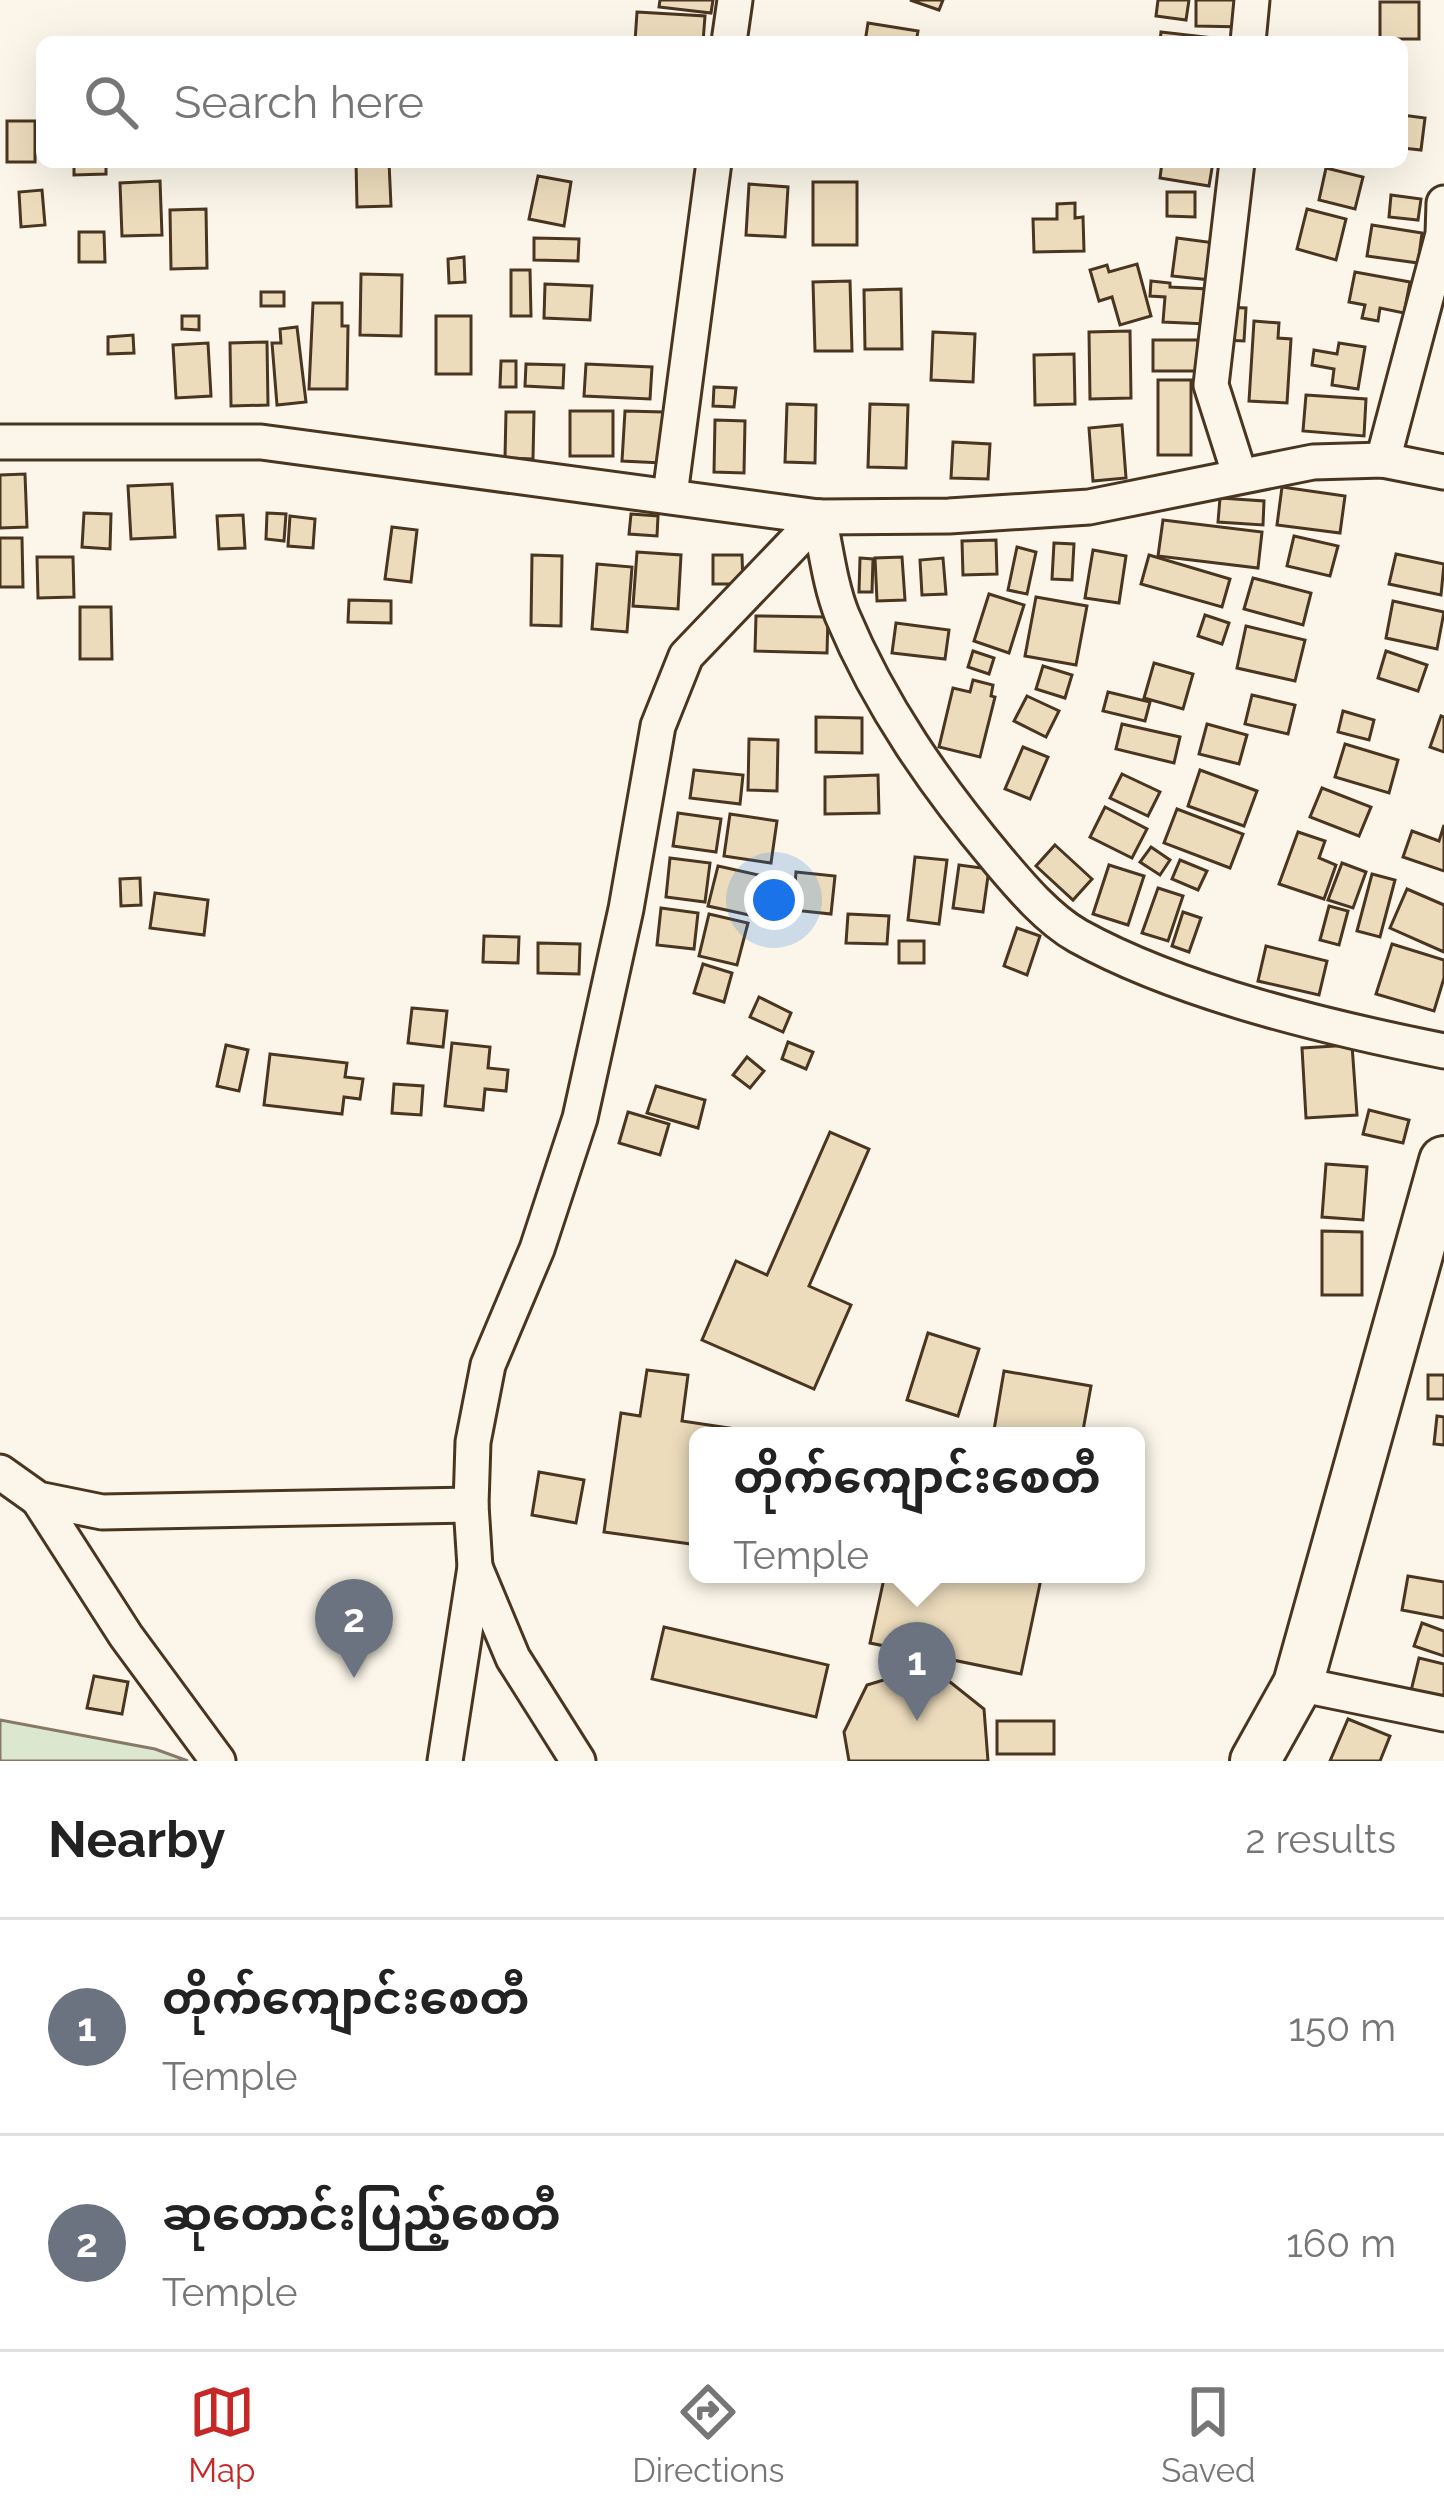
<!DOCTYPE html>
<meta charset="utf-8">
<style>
body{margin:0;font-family:Raleway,"Noto Sans Myanmar",sans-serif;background:#f6f6f6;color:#222}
.you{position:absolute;left:774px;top:900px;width:42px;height:42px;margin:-30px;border:9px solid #fff;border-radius:50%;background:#1a73e8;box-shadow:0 0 0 18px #1a73e833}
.badge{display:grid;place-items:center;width:78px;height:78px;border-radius:50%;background:#c62828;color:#fff;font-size:39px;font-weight:700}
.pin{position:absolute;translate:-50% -99px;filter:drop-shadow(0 3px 6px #0008)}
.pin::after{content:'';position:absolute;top:63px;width:42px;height:36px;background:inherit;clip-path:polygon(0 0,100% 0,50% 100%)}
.popup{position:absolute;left:689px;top:1427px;width:456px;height:156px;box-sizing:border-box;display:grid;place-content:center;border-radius:18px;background:#fff;filter:drop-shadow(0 3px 9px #0005);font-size:39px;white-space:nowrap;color:#767676}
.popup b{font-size:45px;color:#222}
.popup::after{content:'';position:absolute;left:50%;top:100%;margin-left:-24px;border:24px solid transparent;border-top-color:#fff}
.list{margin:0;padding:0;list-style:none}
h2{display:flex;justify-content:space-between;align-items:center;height:156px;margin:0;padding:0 48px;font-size:51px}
h2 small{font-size:39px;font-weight:400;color:#767676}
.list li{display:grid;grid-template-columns:78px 1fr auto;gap:36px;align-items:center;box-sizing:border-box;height:216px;padding:0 48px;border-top:3px solid #e0e0e0}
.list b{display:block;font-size:45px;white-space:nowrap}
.list p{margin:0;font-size:39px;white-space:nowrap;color:#767676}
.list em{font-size:39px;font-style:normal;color:#767676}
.icon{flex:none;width:66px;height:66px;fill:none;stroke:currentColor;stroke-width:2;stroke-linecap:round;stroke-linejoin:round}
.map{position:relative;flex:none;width:1444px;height:1761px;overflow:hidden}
.search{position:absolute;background:#fff;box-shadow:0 12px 48px #0002;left:36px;right:36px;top:36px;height:132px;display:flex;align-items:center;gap:30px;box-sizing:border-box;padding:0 42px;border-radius:18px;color:#767676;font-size:45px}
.sheet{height:588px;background:#fff}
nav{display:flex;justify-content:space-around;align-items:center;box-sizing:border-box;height:168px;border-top:3px solid #e0e0e0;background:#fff;font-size:33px;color:#767676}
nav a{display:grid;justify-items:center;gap:6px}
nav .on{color:#c62828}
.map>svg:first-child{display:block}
.green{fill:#dce7d0;stroke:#887966;stroke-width:3}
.building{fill:#ecdcbc;stroke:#4a3520;stroke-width:3}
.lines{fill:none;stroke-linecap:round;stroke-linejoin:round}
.street-casing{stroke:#4a3520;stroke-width:39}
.secondary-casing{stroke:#4a3520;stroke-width:54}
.street{stroke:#fbf6e9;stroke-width:33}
.secondary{stroke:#fbf6e9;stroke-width:48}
</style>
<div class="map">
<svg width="1444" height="1761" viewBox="0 0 1444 1761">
<rect width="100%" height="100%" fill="#fbf6e9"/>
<path class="green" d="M0 1720 155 1749 188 1761H0Z"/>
<g class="building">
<path d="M660 0H713L711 13 659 7Z"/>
<path d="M910 0H943L939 10Z"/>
<path d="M1158 0H1189L1186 20 1156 16Z"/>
<path d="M1196 0H1247L1246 27 1196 26Z"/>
<rect x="1380" y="2" width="39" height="37"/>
<path d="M637 12 705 16 703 42H635Z"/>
<path d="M868 23 918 31 916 42H865Z"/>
<path d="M1161 32 1223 39V42H1160Z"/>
<path d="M1402 115 1425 118 1421 150 1402 148Z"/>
<rect x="7" y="121" width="28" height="41"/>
<path d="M74 162H106V174L74 175Z"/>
<path d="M356 162H389L391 206 357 207Z"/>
<path d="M1162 162H1213L1209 186 1160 178Z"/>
<path d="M1326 168 1363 177 1355 209 1319 200Z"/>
<path d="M538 176 571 182 564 226 529 219Z"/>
<path d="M160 181 162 235 122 236 120 183Z"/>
<rect x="813" y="182" width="44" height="63"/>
<path d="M749 184 788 187 785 237 746 235Z"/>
<path d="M42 190 45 225 21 227 19 192Z"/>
<path d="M1167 192H1195V217L1167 216Z"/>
<path d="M1391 195 1421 199 1418 220 1389 217Z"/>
<path d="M1075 203V218L1083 217 1084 251 1034 252 1033 219H1057V204Z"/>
<path d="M206 209 207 268 171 269 170 210Z"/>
<path d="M1307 209 1346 219 1336 260 1297 249Z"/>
<path d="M1372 225 1422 233 1418 263 1367 256Z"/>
<path d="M79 232H104L105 262H79Z"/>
<path d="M534 238 579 239 578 261 534 260Z"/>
<path d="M1177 238 1215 243 1211 280 1172 276Z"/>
<path d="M464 257 465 282 449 283 448 259Z"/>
<path d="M1137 264 1151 316 1120 325 1112 297 1099 301 1090 270 1107 265 1109 272Z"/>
<path d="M511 270H530L531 316H511Z"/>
<path d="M1355 272 1410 282 1404 313 1380 308 1378 321 1362 318 1365 305 1349 302Z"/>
<path d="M361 274 402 275 401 336 360 335Z"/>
<path d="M850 281 852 351H815L813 282Z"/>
<path d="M1151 281 1170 283V287L1208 289 1207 324 1163 322 1165 297 1150 296Z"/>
<path d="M545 284 592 286 590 320 544 318Z"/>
<path d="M901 289 902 349H865L864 290Z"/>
<rect x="261" y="292" width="23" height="14"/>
<path d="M313 303H342V326H348L347 389H309Z"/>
<path d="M1225 307 1246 308 1244 341 1224 340Z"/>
<path d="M182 316H199V330L182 329Z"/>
<rect x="436" y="316" width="35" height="58"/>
<path d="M1254 321 1279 323 1278 338 1291 339 1287 403 1249 401Z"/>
<path d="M297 327 306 402 277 405 272 343H281L280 329Z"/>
<path d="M1130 331 1131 398 1090 399 1089 332Z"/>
<path d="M933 332 975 334 973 382 931 380Z"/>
<path d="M133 335 134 353 108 354V337Z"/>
<rect x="1153" y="340" width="45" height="31"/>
<path d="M267 342 268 405 231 406 230 343Z"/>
<path d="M208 343 211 396 176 398 173 345Z"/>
<path d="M1339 343 1365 347 1358 389 1332 385 1334 369 1312 365 1314 350 1337 354Z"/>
<path d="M1074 354 1075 404 1035 405 1034 355Z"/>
<path d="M501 361H516V387H500Z"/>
<path d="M526 364 564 365 563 388 525 386Z"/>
<path d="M586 364 652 367 650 399 584 396Z"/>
<rect x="1158" y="380" width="33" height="75"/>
<path d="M714 387 736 388 734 407 713 406Z"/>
<path d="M1306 395 1366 399 1364 436 1303 431Z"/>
<path d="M787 404 816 405 815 463 785 462Z"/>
<path d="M870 404 908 405 906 468 868 467Z"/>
<rect x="570" y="411" width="43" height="45"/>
<path d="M625 411 663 412 662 463 622 461Z"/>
<path d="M506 412H534L533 459 505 458Z"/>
<path d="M715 420 745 421 744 473 714 472Z"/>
<path d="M1122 425 1126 478 1093 481 1089 428Z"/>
<path d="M953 442 990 444 988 479 951 478Z"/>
<path d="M25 474 27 527 0 528V475Z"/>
<path d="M172 484 175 537 131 539 128 486Z"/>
<path d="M1282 487 1345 496 1340 533 1277 525Z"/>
<path d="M1220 498 1264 501 1263 525 1218 522Z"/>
<path d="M84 513 111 514 110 549 82 547Z"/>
<path d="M267 513 286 514 284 541 266 539Z"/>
<path d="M631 514 658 516 657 536 629 534Z"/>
<path d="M243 515 245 548 219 549 217 516Z"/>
<path d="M290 516 315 519 313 548 288 546Z"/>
<path d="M1163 520 1262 532 1258 568 1158 556Z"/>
<path d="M392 527 417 530 411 582 385 579Z"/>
<path d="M1294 536 1338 546 1330 576 1287 566Z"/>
<path d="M0 538H22L23 587H0Z"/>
<path d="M996 540 997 574 963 575 962 541Z"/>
<path d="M1054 543 1074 544 1072 580 1052 579Z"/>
<path d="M1017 547 1036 552 1027 594 1008 590Z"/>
<path d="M1093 550 1126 556 1119 603 1085 598Z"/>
<path d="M637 552 681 555 678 609 633 606Z"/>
<path d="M1396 554 1444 564 1441 595 1389 584Z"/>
<path d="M532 555 562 556 561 626 531 625Z"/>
<path d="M713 555H742L743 584H713Z"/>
<path d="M1149 555 1230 579 1222 607 1141 584Z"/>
<path d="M37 557H73L74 597 38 598Z"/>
<path d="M902 557 905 600 877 601 875 558Z"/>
<path d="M860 558 873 559 872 592H859Z"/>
<path d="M943 558 946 594 922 595 920 560Z"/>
<path d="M597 564 632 567 627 632 592 629Z"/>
<path d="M1253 578 1311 593 1303 625 1244 609Z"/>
<path d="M989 594 1024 605 1009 653 974 641Z"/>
<path d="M1036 597 1087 606 1076 665 1025 656Z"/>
<path d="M349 600 391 601V623L348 622Z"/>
<path d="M1393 601 1444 612 1437 649 1386 638Z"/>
<path d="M80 607H111L112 659H80Z"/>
<path d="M1205 615 1229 623 1222 644 1198 636Z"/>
<path d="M756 616 828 617 827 653 755 651Z"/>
<path d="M896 623 949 630 945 659 892 653Z"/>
<path d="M1246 626 1305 640 1295 681 1237 668Z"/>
<path d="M973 651 994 658 989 674 968 667Z"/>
<path d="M1386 651 1427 665 1418 691 1378 678Z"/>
<path d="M1154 663 1193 674 1183 709 1144 698Z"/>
<path d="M1043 666 1072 675 1065 698 1036 689Z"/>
<path d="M973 680 993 685 991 696 995 697 980 757 939 747 953 688 970 692Z"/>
<path d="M1108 692 1150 702 1145 721 1103 711Z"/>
<path d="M1252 695 1295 705 1288 734 1245 724Z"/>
<path d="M1027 696 1059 711 1046 737 1014 721Z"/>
<path d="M1343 711 1374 720 1369 740 1338 732Z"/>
<path d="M1441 716 1444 717V752L1430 747Z"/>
<path d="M816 717 862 718V753L816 752Z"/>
<path d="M1122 724 1180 737 1174 763 1116 749Z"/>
<path d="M1207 724 1247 735 1239 764 1199 754Z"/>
<path d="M749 739 778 740 777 791 748 790Z"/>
<path d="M1345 744 1398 760 1389 793 1335 777Z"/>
<path d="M1023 747 1048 757 1030 799 1005 789Z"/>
<path d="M694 770 743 775 740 804 690 798Z"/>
<path d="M1200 770 1257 791 1244 826 1188 806Z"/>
<path d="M1122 774 1160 792 1148 816 1110 798Z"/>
<path d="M878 775 879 813 825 814V777Z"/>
<path d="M1322 788 1371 807 1359 836 1310 817Z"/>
<path d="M1105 807 1147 829 1132 858 1090 837Z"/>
<path d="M1177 809 1243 834 1230 868 1164 843Z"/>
<path d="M678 813 721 819 716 852 673 846Z"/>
<path d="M730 814 777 821 771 863 724 856Z"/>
<path d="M1444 825V871L1403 857 1412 831 1439 841Z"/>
<path d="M1298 832 1325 841 1319 858 1336 865 1324 899 1279 884Z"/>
<path d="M1055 845 1092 879 1073 900 1036 866Z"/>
<path d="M1151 847 1170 860 1160 875 1140 862Z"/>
<path d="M915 857 947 860 939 924 908 920Z"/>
<path d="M670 858 710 863 705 902 666 897Z"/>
<path d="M1180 860 1207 871 1198 890 1172 879Z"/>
<path d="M1342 863 1366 872 1353 908 1328 900Z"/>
<path d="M959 865 989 869 983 912 953 908Z"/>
<path d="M1109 865 1144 876 1128 925 1093 914Z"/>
<path d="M718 866 767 877 758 917 708 906Z"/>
<path d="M796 872 835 876 831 914 793 910Z"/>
<path d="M1372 874 1395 880 1380 937 1357 931Z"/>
<path d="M140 878 141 905 121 906 120 879Z"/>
<path d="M1158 888 1183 896 1168 941 1142 933Z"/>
<path d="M1407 889 1444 905V952L1390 928Z"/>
<path d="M155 893 208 900 204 935 150 928Z"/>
<path d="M1329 906 1348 911 1339 945 1320 940Z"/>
<path d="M661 908 698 913 694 949 657 945Z"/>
<path d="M1183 912 1201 918 1189 952 1172 946Z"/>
<path d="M709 914 748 923 737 965 699 956Z"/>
<path d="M848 914 889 916 887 944 846 943Z"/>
<path d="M1017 928 1040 936 1027 975 1004 966Z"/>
<path d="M484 936 519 937 518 963 483 962Z"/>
<rect x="899" y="941" width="25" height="22"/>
<path d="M538 943 580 944 579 974 538 973Z"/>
<path d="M1392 944 1444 960V978L1434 1011 1376 994Z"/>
<path d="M1266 946 1327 961 1319 995 1258 981Z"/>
<path d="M703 964 732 973 724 1002 694 993Z"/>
<path d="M759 997 791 1013 783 1032 750 1017Z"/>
<path d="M412 1008 447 1011 443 1047 408 1043Z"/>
<path d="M788 1042 813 1052 806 1069 782 1059Z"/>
<path d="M452 1043 490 1047 488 1068 508 1070 506 1091 485 1089 483 1110 445 1106Z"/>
<path d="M226 1045 248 1050 239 1091 217 1086Z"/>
<path d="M1352 1045 1357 1115 1306 1118 1302 1048Z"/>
<path d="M270 1054 347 1063 345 1077 363 1079 360 1099 344 1097 342 1114 264 1105Z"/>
<path d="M747 1057 764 1071 750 1088 733 1075Z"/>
<path d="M394 1084 423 1086 421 1115 392 1113Z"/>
<path d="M656 1086 705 1100 698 1128 647 1113Z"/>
<path d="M1369 1110 1409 1120 1403 1143 1363 1134Z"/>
<path d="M628 1112 669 1124 660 1155 619 1143Z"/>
<path d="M830 1132 869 1149 809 1286 851 1305 814 1389 702 1340 736 1261 767 1275Z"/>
<path d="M1326 1164 1367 1167 1363 1220 1322 1217Z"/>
<path d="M1322 1231 1362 1232V1295H1322Z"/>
<path d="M928 1333 979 1349 958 1416 907 1400Z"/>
<path d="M647 1370 688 1375 682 1421 736 1429 735 1436H698V1545L604 1532 621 1413 640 1416Z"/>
<path d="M1004 1371 1091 1386 1082 1436H993Z"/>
<rect x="1428" y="1375" width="16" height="24"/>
<path d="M1437 1416 1444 1417V1445L1434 1444Z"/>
<path d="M539 1472 584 1480 576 1523 532 1515Z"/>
<path d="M885 1574H1042L1021 1674 870 1643Z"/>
<path d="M1408 1576 1444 1582V1618L1402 1610Z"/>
<path d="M1422 1623 1444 1631V1656L1414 1646Z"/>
<path d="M664 1627 828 1665 816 1717 652 1679Z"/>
<path d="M1419 1658 1444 1664V1700L1411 1691Z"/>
<path d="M930 1666 984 1709 988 1761H849L844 1732 867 1685Z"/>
<path d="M94 1676 128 1682 122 1714 87 1708Z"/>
<path d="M1348 1719 1390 1736 1380 1761H1330Z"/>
<rect x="997" y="1721" width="57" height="33"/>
</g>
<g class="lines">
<g class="street-casing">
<g id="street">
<path d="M729 42 735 0"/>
<path d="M1248 42 1252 0"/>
<path d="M1237 162 1211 385 1240 476"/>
<path d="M0 442H261L819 517 949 516 1089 507 1313 462 1383 460 1444 472"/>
<path d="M1383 460 1443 234 1444 203"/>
<path d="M670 495 714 162"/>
<path d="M819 517C826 549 830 585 842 615 880 706 936 786 999 861 1021 887 1048 919 1078 936 1181 993 1329 1028 1444 1051"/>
<path d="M0 1472 38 1499 102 1512 471 1505"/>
<path d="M38 1499 126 1636 218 1761"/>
<path d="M475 1567 513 1658 578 1761"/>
<path d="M1298 1684 1444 1714"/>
<path d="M445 1761 475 1567 471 1505 473 1442 488 1365 537 1249 580 1118 626 909 658 726 686 656 819 517"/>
</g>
</g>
<g class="secondary-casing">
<path id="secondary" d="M1255 1761 1298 1684 1444 1161"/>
</g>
<use href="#street" class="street"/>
<use href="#secondary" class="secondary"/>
</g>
</svg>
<div class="you"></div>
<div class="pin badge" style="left:917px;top:1721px;background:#6b7280">1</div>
<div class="popup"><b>တိုက်ကျောင်းစေတီ</b>Temple</div>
<div class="pin badge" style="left:354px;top:1678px;background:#6b7280">2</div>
<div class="search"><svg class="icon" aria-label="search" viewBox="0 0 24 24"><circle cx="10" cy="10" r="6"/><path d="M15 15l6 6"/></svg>Search here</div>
</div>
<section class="sheet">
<h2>Nearby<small>2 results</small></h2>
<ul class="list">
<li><span class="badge" style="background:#6b7280">1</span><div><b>တိုက်ကျောင်းစေတီ</b><p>Temple</p></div><em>150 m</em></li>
<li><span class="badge" style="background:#6b7280">2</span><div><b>ဆုတောင်းပြည့်စေတီ</b><p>Temple</p></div><em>160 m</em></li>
</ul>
</section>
<nav>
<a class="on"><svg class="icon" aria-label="map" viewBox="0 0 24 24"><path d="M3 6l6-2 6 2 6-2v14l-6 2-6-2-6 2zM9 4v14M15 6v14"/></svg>Map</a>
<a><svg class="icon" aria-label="directions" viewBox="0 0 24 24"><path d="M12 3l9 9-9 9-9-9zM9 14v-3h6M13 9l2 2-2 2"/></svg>Directions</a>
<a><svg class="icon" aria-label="saved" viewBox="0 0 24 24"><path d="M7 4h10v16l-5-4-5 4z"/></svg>Saved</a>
</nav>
